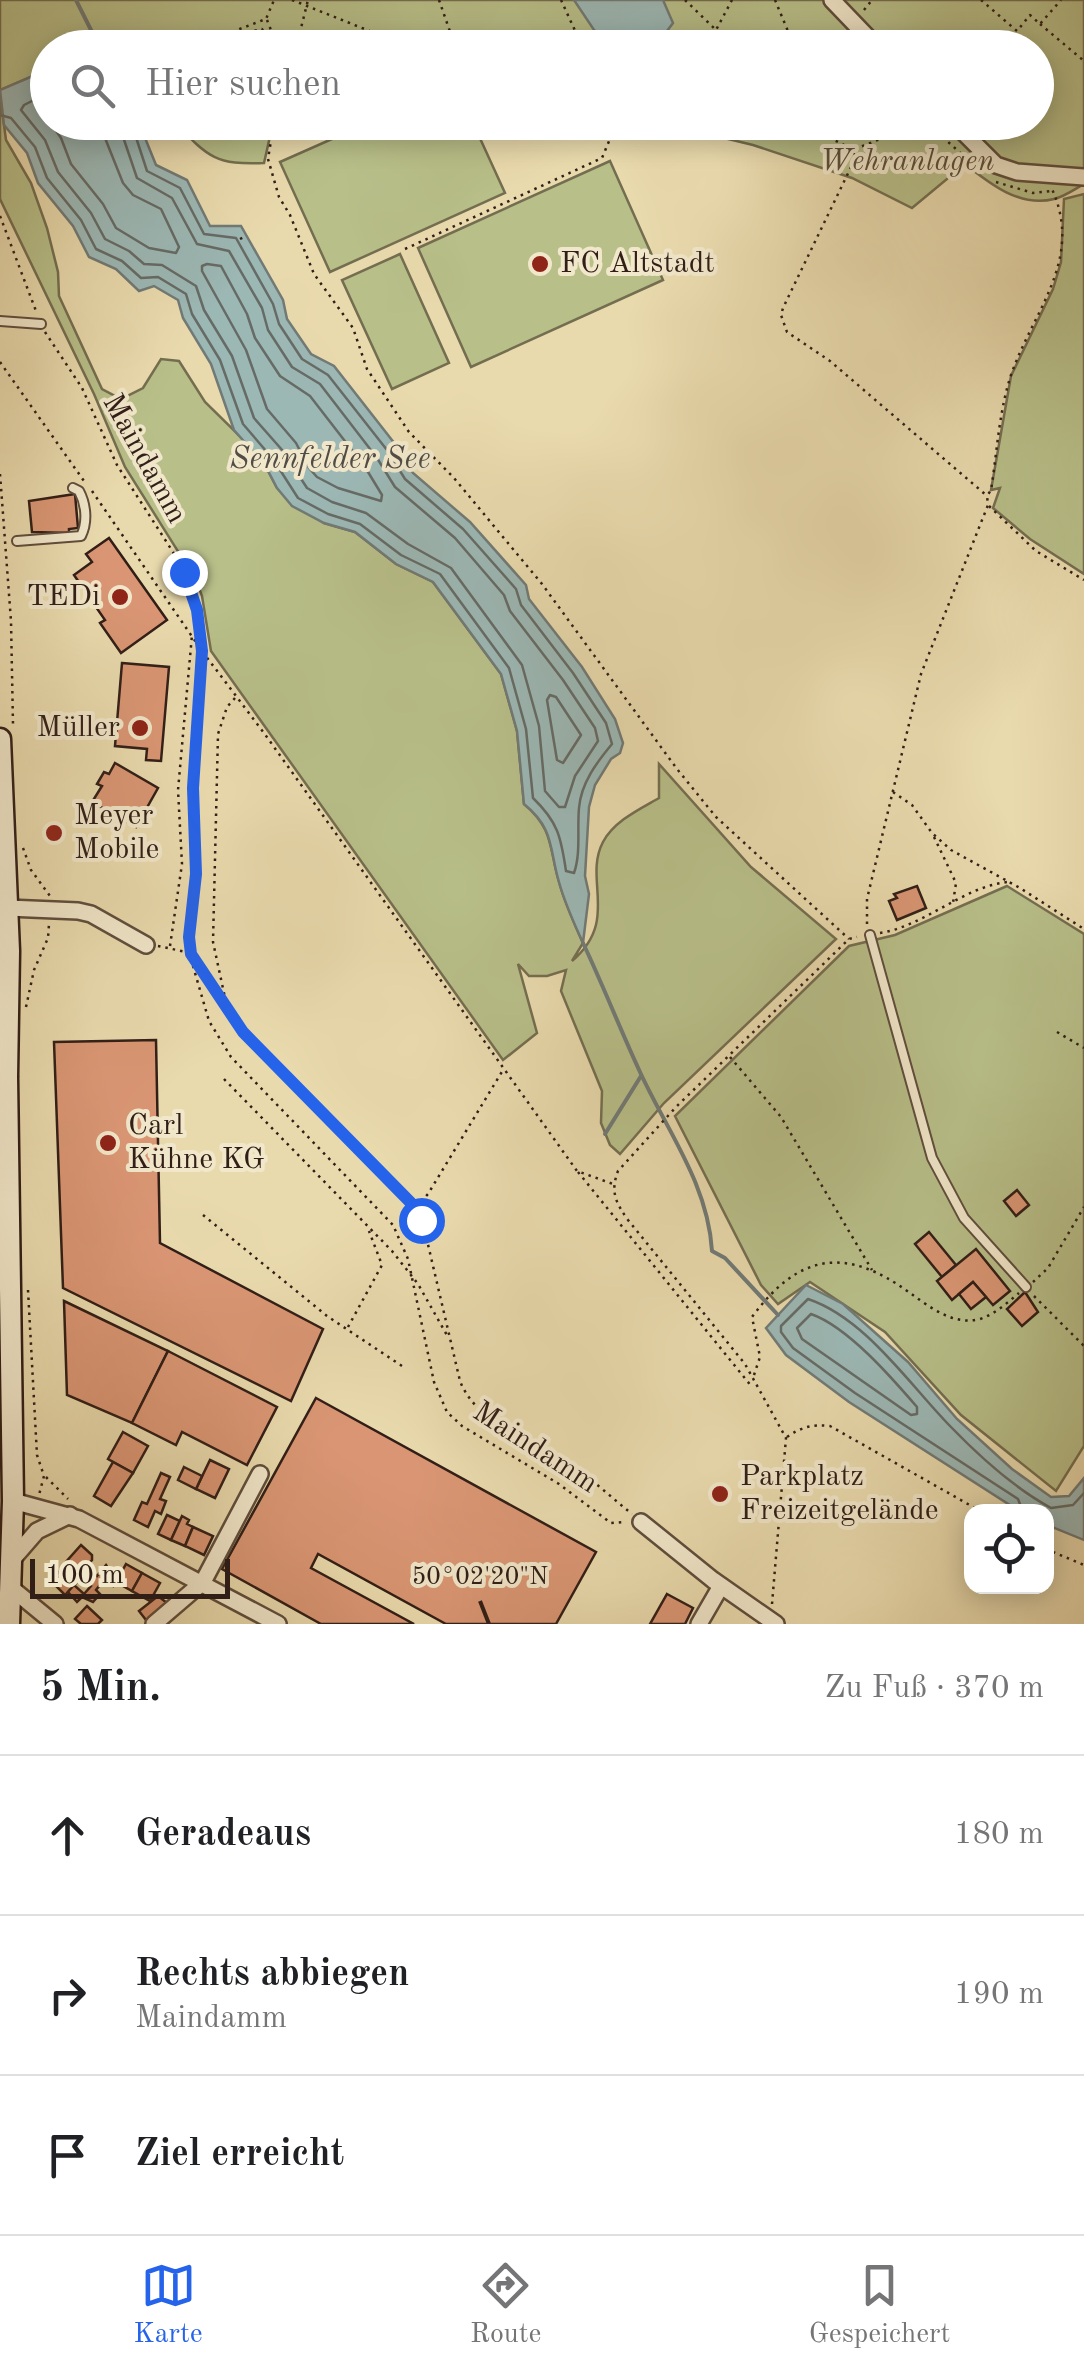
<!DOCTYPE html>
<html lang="de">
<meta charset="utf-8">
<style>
body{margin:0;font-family:"Old Standard TT",serif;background:#f2f2f2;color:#202124}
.controls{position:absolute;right:30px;bottom:30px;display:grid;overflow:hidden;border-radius:20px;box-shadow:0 5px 25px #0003}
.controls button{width:90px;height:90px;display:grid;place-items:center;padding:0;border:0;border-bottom:2px solid #e0e0e0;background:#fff;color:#202124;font:50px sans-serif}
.scale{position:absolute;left:30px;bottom:25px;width:200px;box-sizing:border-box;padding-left:10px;border:5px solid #311e17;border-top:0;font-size:28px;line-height:35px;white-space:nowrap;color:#311e17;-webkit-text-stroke:8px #f1e7ca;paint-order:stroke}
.stop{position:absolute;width:30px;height:30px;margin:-22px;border:8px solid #2563eb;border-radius:50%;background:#fff}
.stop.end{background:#2563eb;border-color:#fff;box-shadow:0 2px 10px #0008}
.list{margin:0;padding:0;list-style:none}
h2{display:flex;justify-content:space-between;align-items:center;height:130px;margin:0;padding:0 40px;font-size:42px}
h2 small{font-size:32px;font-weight:400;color:#757577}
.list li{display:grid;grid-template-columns:65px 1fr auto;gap:30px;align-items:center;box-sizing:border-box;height:160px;padding:0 40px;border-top:2px solid #e0e0e0}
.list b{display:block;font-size:38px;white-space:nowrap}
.list p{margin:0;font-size:32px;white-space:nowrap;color:#757577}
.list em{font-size:32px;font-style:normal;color:#757577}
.icon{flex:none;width:55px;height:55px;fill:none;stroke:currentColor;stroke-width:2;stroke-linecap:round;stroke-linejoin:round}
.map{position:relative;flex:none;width:1084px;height:1624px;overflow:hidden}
.search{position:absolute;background:#fff;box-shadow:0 5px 25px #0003;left:30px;right:30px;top:30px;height:110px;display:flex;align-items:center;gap:25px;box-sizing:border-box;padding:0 35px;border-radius:55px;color:#757577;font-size:38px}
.sheet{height:610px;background:#fff}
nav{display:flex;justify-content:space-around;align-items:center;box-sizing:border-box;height:140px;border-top:2px solid #e0e0e0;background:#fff;font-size:28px;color:#757577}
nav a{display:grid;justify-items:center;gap:5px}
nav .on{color:#2563eb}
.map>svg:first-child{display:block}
.green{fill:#b8bf89;stroke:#746e50;stroke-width:2.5}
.water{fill:#9cb8b5;stroke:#717a76;stroke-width:2.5}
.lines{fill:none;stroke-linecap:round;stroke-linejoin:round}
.shore{stroke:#666b66;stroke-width:2.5}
.stream{stroke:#717a76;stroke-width:4}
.building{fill:#da9674;stroke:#311e17;stroke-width:2.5}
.lane-casing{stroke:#5f4d3c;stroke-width:12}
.street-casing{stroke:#5f4d3c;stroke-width:20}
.secondary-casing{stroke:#311e17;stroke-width:25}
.path{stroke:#311e17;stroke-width:2.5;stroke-dasharray:2.5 5;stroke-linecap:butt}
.lane{stroke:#f1e7ca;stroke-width:8}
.street{stroke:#f1e7ca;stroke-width:15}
.secondary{stroke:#f1e7ca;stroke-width:20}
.route{stroke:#2563eb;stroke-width:12}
.ticks{fill:none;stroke:#311e17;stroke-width:4}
.poi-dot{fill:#8f2418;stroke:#f1e7ca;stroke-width:4}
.labels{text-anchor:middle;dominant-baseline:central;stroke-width:8;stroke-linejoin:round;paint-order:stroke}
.park-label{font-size:30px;font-style:italic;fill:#5a4e39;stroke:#f1e7ca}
.poi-label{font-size:30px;fill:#311e17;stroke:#f1e7ca;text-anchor:start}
.street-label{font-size:30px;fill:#311e17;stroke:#f1e7ca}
.water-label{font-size:32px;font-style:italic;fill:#514c46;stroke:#f1e7ca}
.ticks-label{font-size:25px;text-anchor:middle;fill:#311e17;stroke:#f1e7ca;stroke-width:8;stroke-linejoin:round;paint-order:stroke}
</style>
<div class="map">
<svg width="1084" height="1624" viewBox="0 0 1084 1624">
<rect width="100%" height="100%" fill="#e9daad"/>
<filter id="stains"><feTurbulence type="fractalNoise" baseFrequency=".002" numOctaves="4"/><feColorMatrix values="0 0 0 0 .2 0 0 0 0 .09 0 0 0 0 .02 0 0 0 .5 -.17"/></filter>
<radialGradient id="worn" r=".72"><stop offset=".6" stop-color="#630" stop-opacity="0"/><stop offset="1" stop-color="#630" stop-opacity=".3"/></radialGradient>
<g class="green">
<path d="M0 0H1084V184C1075 189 1064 197 1054 199 1020 208 989 183 965 164L912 208 852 178 753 145 662 123 1036 122V48H48L47 79 35 75 0 90Z"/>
<path d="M0 95 6 140 31 183 47 228 58 272 59 296 102 389 121 399 143 388 161 359 179 361 205 402 251 447 265 465 277 488 324 523 355 532 396 564 433 582 501 674 517 731 524 804C554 829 549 848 559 882 565 904 574 923 583 943L572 961C620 920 583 880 603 842 614 821 640 809 659 798V764L751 867 836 939 664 1103 620 1154 610 1145 601 1123 602 1091 561 991 566 970 547 976H529L518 964 537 1033 503 1060 211 651 202 596 196 580 125 467 94 394 0 199Z"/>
<path d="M176 123H273L264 163C217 165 208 158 176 123Z"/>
<path d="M368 123H473L505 193 330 272 280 162Z"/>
<path d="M610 161 663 280 471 367 418 248Z"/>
<path d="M1084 194V574L1030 539 993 508 1000 488 991 490 1011 376 1053 289 1061 262 1064 199Z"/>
<path d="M400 254 449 363 392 389 342 280Z"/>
<path d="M1007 886 1084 934V1446L1056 1491 961 1415 885 1332 810 1282 778 1304 761 1285 675 1116 849 946 895 935Z"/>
</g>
<g class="water">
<path d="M574 0H663L673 23 655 47H614L594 30Z"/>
<path d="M35 75 47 79 48 122 139 123 156 165 187 180 210 226H241L283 300 287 319 311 354 334 366 395 444 413 473 470 522 526 585 529 599 582 667 615 719 623 743 620 753 611 759 595 785 589 807 585 876 589 894 583 943C574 923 565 904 559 882 549 849 555 829 524 804L517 731 501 674 433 582 396 564 355 532 324 523 292 506 277 488 265 465 234 430 211 364 183 318 178 300 154 286 139 291 116 269 89 257 73 226 38 183 27 153 4 125 0 90Z"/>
<path d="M806 1285 843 1304 908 1362 957 1419 1012 1469 1051 1497 1069 1496 1084 1478V1540L1047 1525 1046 1512 1019 1511 849 1402 786 1355 766 1328Z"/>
</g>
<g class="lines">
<g class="shore">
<path d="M48 100 36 99 24 105 21 110 45 140 58 172 91 213 105 239 129 251 144 264 162 265 196 286 204 310 232 356 254 418 283 451 307 488 332 502 366 513 408 544 451 568 522 665 539 726 545 791 559 807H565L575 776 598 741 595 728 563 680 510 611 504 595 455 538 395 487 377 458 320 384 292 367 268 330 262 308 229 251 197 244 172 198 137 178 118 122"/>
<path d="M0 115 11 118 35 147 47 178 81 220 96 249 122 261 141 278 158 277 186 294 192 314 220 360 243 424 273 459 298 498 328 514 360 524 401 555 440 574 509 668 526 729 533 798C558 822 561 837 566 871L574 873C581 853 577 830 579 808 581 783 597 762 612 744L606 723 573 673 521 605 516 589 463 529 405 479 387 450 328 375 302 359 279 324 273 304 236 238 204 234 180 188 147 171 131 122"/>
<path d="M50 122 61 138 71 164 103 204 116 228 149 248 176 253 179 247 161 209 133 195 123 183 105 138 103 122"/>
<path d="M207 264 221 266 247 314 255 338 280 376 310 396 365 467 382 495 381 501 338 488 317 477 309 468 296 443 267 409 246 350 202 271V266Z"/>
<path d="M550 695 556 697 581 735 563 763 557 760 547 700Z"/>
<path d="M811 1314C848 1327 892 1378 917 1407V1414L911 1415 802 1339 797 1328Z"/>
<path d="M1023 1512 1018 1499 855 1393 793 1348 781 1332V1326L808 1299C865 1318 909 1384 950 1426 979 1456 1014 1488 1051 1508L1073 1505 1084 1493"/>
</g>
<g class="stream">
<path d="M76 0 100 48"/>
<path d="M583 943C603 985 620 1029 640 1072 667 1131 708 1184 712 1251L725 1258 778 1315"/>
<path d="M605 1134 641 1076"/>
</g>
</g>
<g class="building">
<path d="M75 494 78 528 69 529V533L32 532 29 501Z"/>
<path d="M109 538 167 620 121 653 100 623 105 620 74 575 92 562 86 554Z"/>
<path d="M122 663 169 667 161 761 146 760 147 749 115 746Z"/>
<path d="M115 763 158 788 136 827 92 802 102 786 97 784 104 772 109 774Z"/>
<path d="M917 886 926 908 897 920 889 901 897 898 894 894Z"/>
<path d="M156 1040 160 1243 323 1329 291 1401 63 1288 54 1042Z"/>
<path d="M1017 1190 1029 1205 1016 1216 1004 1201Z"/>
<path d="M929 1232 956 1265 942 1277 915 1244Z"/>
<path d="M976 1249 1010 1291 993 1305 973 1282 952 1300 937 1281Z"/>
<path d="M973 1282 986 1297 971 1309 959 1294Z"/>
<path d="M1025 1292 1038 1312 1022 1326 1007 1309Z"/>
<path d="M64 1301 168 1351 132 1423 67 1395Z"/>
<path d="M168 1351 277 1407 247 1465 182 1432 176 1445 132 1423Z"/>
<path d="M316 1398 596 1552 556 1624H446L318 1554 311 1568 414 1624H321L222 1569Z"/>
<path d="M123 1432 148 1446 133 1473 108 1459Z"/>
<path d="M210 1460 229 1469 215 1498 196 1489Z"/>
<path d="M113 1462 133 1473 111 1506 94 1496Z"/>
<path d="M184 1467 202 1476 196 1489 178 1480Z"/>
<path d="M161 1473 170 1477 160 1499 166 1501 161 1514 155 1511 148 1527 134 1520 142 1502 147 1504Z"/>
<path d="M167 1515 180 1521 171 1540 158 1534Z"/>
<path d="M182 1516 189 1520 187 1524 193 1527 185 1546 171 1540Z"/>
<path d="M193 1527 213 1536 204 1555 185 1546Z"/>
<path d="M81 1545 92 1555V1560L78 1575 65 1563Z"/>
<path d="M66 1564 81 1578 65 1595 51 1581Z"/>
<path d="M126 1564 142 1573 132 1591 116 1582Z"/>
<path d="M106 1565 116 1580 113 1586 104 1580 96 1590 100 1594 93 1602 82 1597 77 1602 68 1592 74 1585 84 1594 91 1586 87 1581 93 1573 97 1576Z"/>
<path d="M142 1573 160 1583 150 1601 132 1591Z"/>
<path d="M667 1594 693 1608 685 1624H650Z"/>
<path d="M158 1596 167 1603 146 1620 139 1611Z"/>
<path d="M87 1606 102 1620 98 1624H81L75 1619Z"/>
</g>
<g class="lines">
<g class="lane-casing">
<g id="lane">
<path d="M0 321 41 324"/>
<path d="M17 541 81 536C88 522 86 504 79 491L73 488"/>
<path d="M870 935 932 1158 964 1218 1026 1287"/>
</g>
</g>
<g class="street-casing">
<g id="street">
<path d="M832 0 878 48"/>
<path d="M953 122 996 165 1017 172 1084 177"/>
<path d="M8 908 78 911 91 914 146 945"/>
<path d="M13 1501 79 1519 278 1624"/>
<path d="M641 1522 713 1580 776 1624"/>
<path d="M11 1561 37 1531 70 1515"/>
<path d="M10 1587 55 1624"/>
<path d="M154 1624 203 1582 260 1474"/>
<path d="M699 1624 721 1586"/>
</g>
</g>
<g class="secondary-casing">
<path id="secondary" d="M0 739 9 951 7 1077 13 1501 9 1624"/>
</g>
<g class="path">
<path d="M292 0 412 48"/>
<path d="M439 0 454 43"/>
<path d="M561 0 583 48"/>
<path d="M685 0 716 30 708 42 699 48"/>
<path d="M732 0 716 30 734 48"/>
<path d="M775 0 795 48"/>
<path d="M981 0 1017 31 1030 15 1040 24 1061 0"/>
<path d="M864 10 872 0"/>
<path d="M267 20 278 48"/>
<path d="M1040 24 1084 61"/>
<path d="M246 48 237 30 266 19 274 0"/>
<path d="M251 48 254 39 245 33 262 29 271 45 261 42 257 48"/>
<path d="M296 48 308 0"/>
<path d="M441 48 479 40 505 48"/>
<path d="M274 122 268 159 279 197 290 215 314 274 353 328 367 369 409 432 454 478 542 584 677 769 716 817 849 939"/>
<path d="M728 122 831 139"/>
<path d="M814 122 831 138"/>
<path d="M825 122 832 139 854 150 852 165 783 308 781 315 787 332 830 361 986 495"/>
<path d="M926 122 977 168"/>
<path d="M855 149 923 122"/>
<path d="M996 182 1033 193 1051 191"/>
<path d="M0 216 36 311"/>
<path d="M240 239 246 236"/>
<path d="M405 249 602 158 617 122"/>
<path d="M45 332 82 388 117 465 173 552 197 610 202 651 193 788 196 873 189 937 193 966 209 1021 231 1057 393 1225 408 1259 434 1382 447 1412 462 1426 559 1484 611 1523 624 1522"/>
<path d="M0 362 84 481"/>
<path d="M0 474 11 621 13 725"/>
<path d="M92 491 202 651 264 733 577 1171 613 1184"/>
<path d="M989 506 1036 551 1084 580"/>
<path d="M235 698 227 707 218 734 213 942 227 1007 243 1032 415 1208 426 1236 460 1381C477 1425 534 1440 571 1465 592 1479 612 1498 632 1514"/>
<path d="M893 792 912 805 932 833 951 850 1020 888 1084 929"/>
<path d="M934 837 956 883 953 903"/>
<path d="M23 848 31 870 50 896"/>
<path d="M867 924V899L921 674 988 505 987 496 991 490C997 453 999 411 1011 375 1033 311 1084 260 1052 189"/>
<path d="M880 933C925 926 964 886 1008 882"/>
<path d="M158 946 191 953 224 1001"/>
<path d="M170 946 182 864 178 790 192 635"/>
<path d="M26 1007 34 970 48 938 49 924"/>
<path d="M1057 1032 1084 1048"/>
<path d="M730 1057 781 1117 872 1270"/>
<path d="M224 1079 392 1251 418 1284 448 1337"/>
<path d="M578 1172 752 1387"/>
<path d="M416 1207 428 1194 503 1070"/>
<path d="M203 1215 327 1316 405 1368"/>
<path d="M1033 1282 1048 1268 1084 1207"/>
<path d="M28 1290 37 1455 44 1476 39 1495"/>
<path d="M1034 1296 1084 1346"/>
<path d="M348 1327 382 1265 369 1231"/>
<path d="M754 1375 760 1357 752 1317C799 1253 846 1246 910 1293 930 1307 953 1326 980 1319 995 1314 1007 1303 1019 1293"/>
<path d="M787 1437C801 1427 813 1424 830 1426L982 1512"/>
<path d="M46 1477 68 1499"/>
<path d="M1046 1549 1084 1565"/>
<path d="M772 1604 786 1438 745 1364 628 1220C616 1203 610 1192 618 1171L676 1107 849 939 857 937"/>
</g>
<use href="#lane" class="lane"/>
<use href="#street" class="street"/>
<use href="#secondary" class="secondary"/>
</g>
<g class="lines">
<path class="route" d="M184 572 197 610 202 651 193 788 196 874 189 937 191 954 243 1032 416 1208 421 1220"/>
</g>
<path class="ticks" d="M480 1601 489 1624"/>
<g class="poi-dot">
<circle cx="540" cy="264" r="10"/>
<circle cx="120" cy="597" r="10"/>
<circle cx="140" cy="728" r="10"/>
<circle cx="54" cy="833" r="10"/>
<circle cx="108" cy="1143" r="10"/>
<circle cx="720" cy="1494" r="10"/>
</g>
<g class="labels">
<g class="park-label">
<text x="907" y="162">Wehranlagen</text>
</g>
<g class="poi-label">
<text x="560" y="264">FC Altstadt</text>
<text x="100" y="597" text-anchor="end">TEDi</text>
<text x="120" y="728" text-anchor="end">Müller</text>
<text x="74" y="816">Meyer<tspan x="74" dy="34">Mobile</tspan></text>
<text x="128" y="1126">Carl<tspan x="128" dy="34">Kühne KG</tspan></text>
<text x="740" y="1477">Parkplatz<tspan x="740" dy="34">Freizeitgelände</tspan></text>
</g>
<g class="street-label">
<text transform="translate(144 459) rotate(61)">Maindamm</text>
<text transform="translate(535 1448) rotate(33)">Maindamm</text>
</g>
<g class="water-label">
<text x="330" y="460">Sennfelder See</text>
</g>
</g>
<g class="ticks-label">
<text x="480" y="1584">50°02'20"N</text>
</g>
<rect width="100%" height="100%" filter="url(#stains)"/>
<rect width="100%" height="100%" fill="url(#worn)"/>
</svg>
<div class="controls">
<button><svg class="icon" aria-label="locate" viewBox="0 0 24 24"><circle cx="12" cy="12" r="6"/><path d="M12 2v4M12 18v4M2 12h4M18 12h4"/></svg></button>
</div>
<div class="scale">100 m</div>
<div class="stop" style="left:421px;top:1220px"></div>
<div class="stop end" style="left:184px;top:572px"></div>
<div class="search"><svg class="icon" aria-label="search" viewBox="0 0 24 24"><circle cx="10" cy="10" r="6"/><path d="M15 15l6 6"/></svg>Hier suchen</div>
</div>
<section class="sheet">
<h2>5 Min.<small>Zu Fuß · 370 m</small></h2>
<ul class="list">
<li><svg class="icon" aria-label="ahead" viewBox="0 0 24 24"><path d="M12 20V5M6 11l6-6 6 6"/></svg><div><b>Geradeaus</b></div><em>180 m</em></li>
<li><svg class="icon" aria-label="right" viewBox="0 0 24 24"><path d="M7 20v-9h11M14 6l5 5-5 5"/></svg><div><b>Rechts abbiegen</b><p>Maindamm</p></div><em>190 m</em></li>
<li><svg class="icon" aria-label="arrive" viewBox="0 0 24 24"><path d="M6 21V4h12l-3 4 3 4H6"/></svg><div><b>Ziel erreicht</b></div></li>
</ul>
</section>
<nav>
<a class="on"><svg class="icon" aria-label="map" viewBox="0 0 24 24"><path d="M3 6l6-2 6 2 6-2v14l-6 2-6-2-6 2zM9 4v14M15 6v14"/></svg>Karte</a>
<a><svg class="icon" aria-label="directions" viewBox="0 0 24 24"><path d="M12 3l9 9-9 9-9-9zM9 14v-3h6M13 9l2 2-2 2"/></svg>Route</a>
<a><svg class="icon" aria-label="saved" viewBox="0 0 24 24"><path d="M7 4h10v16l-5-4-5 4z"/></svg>Gespeichert</a>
</nav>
